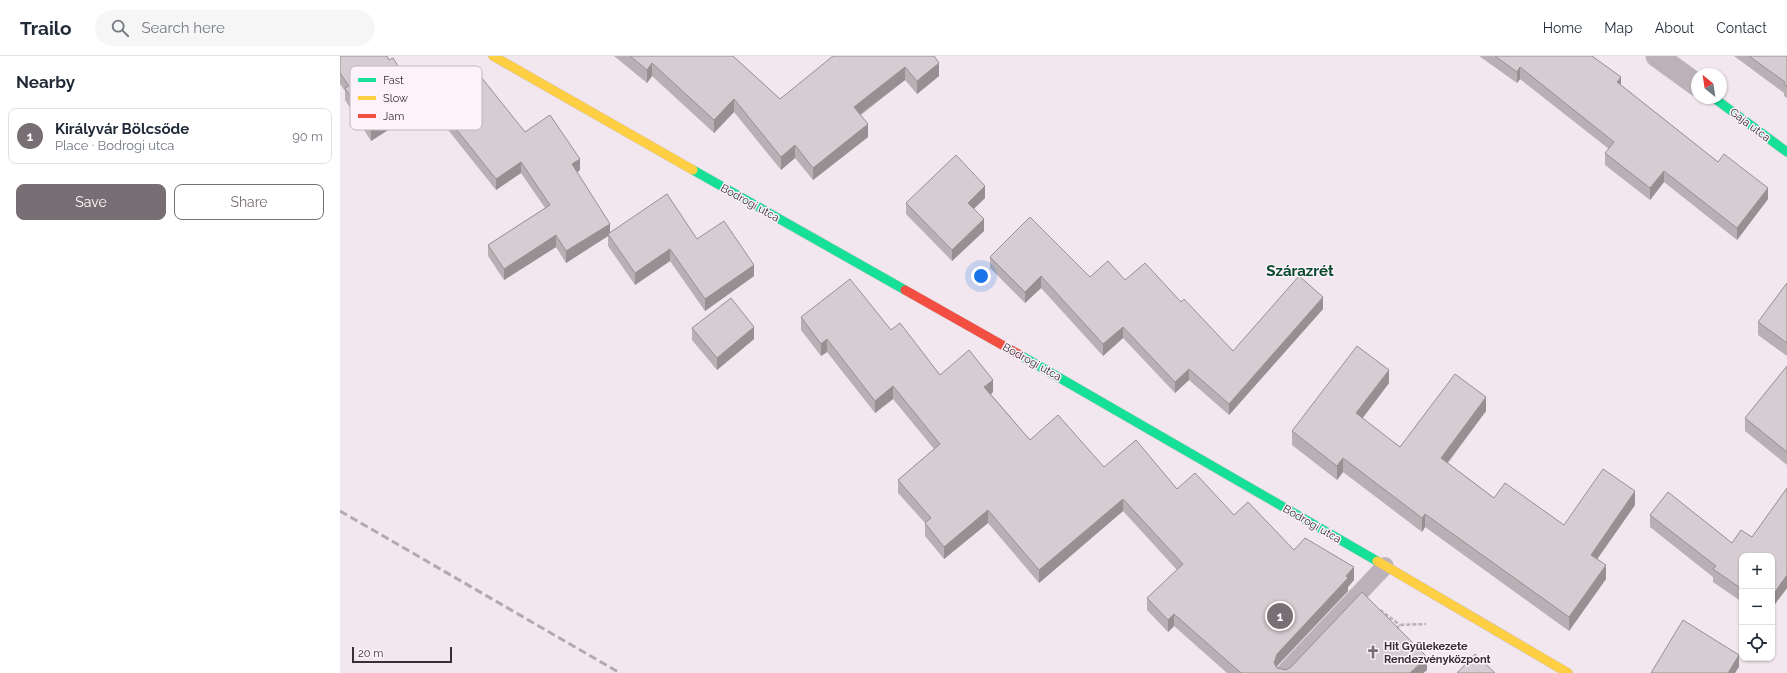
<!DOCTYPE html>
<meta charset="utf-8">
<style>
body{margin:0;font-family:Raleway,sans-serif;background:#f6f6f7;color:#1f2937}
.controls{position:absolute;right:12px;bottom:12px;display:grid;overflow:hidden;border-radius:8px;box-shadow:0 1px 3px #0004}
.controls button{width:36px;height:36px;display:grid;place-items:center;padding:0;border:0;border-bottom:1px solid #e0e1e3;background:#fff;color:#1f2937;font:20px sans-serif}
.compass{position:absolute;left:1351px;top:12px;width:36px;height:36px;border-radius:50%;background:#fff;box-shadow:0 1px 3px #0004;rotate:330deg}
.scale{position:absolute;left:12px;bottom:10px;width:100px;box-sizing:border-box;padding-left:4px;border:2px solid #362f34;border-top:0;font-size:11px;line-height:14px;white-space:nowrap;color:#362f34;-webkit-text-stroke:3px #fef2fa;paint-order:stroke}
.you{position:absolute;left:641px;top:220px;width:14px;height:14px;margin:-10px;border:3px solid #fff;border-radius:50%;background:#1a73e8;box-shadow:0 0 0 6px #1a73e833}
.badge{display:grid;place-items:center;width:26px;height:26px;border-radius:50%;background:#786f75;color:#fff;font-size:13px;font-weight:700}
.pin{position:absolute;translate:-50% -50%;border:2px solid #fff;box-shadow:0 1px 4px #0006}
.list{margin:0;padding:0;list-style:none}
h2{display:flex;justify-content:space-between;align-items:center;height:52px;margin:0;padding:0 16px;font-size:17px}
h2 small{font-size:13px;font-weight:400;color:#747a83}
.list li{display:grid;grid-template-columns:26px 1fr auto;gap:12px;align-items:center;box-sizing:border-box;height:56px;margin:0 8px 8px;padding:0 8px;border:1px solid #e0e1e3;border-radius:8px}
.list b{display:block;font-size:15px;white-space:nowrap}
.list p{margin:0;font-size:13px;white-space:nowrap;color:#747a83}
.list em{font-size:13px;font-style:normal;color:#747a83}
.actions{display:flex;gap:8px;padding:12px 16px}
.actions a{flex:1;padding:9px 0;border:1px solid #786f75;border-radius:8px;text-align:center;font-size:14px;color:#786f75}
.actions .main{background:#786f75;color:#fff}
.icon{flex:none;width:22px;height:22px;fill:none;stroke:currentColor;stroke-width:2;stroke-linecap:round;stroke-linejoin:round}
.map{position:relative;flex:none;width:1447px;height:617px;overflow:hidden}
header{display:flex;align-items:center;gap:24px;box-sizing:border-box;height:56px;padding:0 20px;background:#fff;border-bottom:1px solid #e0e1e3}
header strong{font-size:19px}
nav{display:flex;gap:22px;margin-inline-start:auto;font-size:14px}
.search{width:280px;height:36px;background:#f6f6f7;display:flex;align-items:center;gap:10px;box-sizing:border-box;padding:0 14px;border-radius:22px;color:#747a83;font-size:15px}
main{display:flex}
aside{flex:1;background:#fff}
.map>svg:first-child{display:block}
.lines{fill:none;stroke-linecap:round;stroke-linejoin:round}
.lane-casing{stroke:#ccc3c8;stroke-width:18}
.street-casing{stroke:#ccc3c8;stroke-width:23}
.fast-casing{stroke:#ccc3c8;stroke-width:10}
.slow-casing{stroke:#ccc3c8;stroke-width:10}
.jam-casing{stroke:#ccc3c8;stroke-width:10}
.path{stroke:#b9b1b6;stroke-width:2.5;stroke-dasharray:4 2;stroke-linecap:butt}
.lane{stroke:#bcb1b8;stroke-width:17}
.street{stroke:#bcb1b8;stroke-width:22}
.fast{stroke:#16e098;stroke-width:9}
.slow{stroke:#ffcf43;stroke-width:9}
.jam{stroke:#f24e42;stroke-width:9}
.rail{stroke:#b1aaaf;stroke-width:3;stroke-dasharray:8 4;stroke-linecap:butt}
.wall{fill:#b8b0b5}
.shaded-wall{fill:#969093}
.building{fill:#d6cdd2;stroke:#969093}
.labels{text-anchor:middle;dominant-baseline:central;stroke-width:3;stroke-linejoin:round;paint-order:stroke}
.street-label{font-size:11px;fill:#362f34;stroke:#fef2fa}
.poi-label{font-size:11px;font-weight:bold;fill:#362f34;stroke:#fef2fa;text-anchor:start}
.district-label{font-size:15px;font-weight:bold;fill:#06492d;stroke:#fef2fa}
.key{fill:#fef2fa;stroke:#c2b8bf;stroke-width:1}
.key-label{font-size:11px;fill:#362f34}
</style>
<header>
<strong>Trailo</strong>
<div class="search"><svg class="icon" aria-label="search" viewBox="0 0 24 24"><circle cx="10" cy="10" r="6"/><path d="M15 15l6 6"/></svg>Search here</div>
<nav><a>Home</a><a>Map</a><a>About</a><a>Contact</a></nav>
</header>
<main>
<aside>
<h2>Nearby<small></small></h2>
<ul class="list">
<li><span class="badge">1</span><div><b>Királyvár Bölcsőde</b><p>Place · Bodrogi utca</p></div><em>90 m</em></li>
</ul>
<div class="actions"><a class="main">Save</a><a>Share</a></div>
</aside>
<div class="map">
<svg width="1447" height="617" viewBox="0 0 1447 617">
<rect width="100%" height="100%" fill="#f2e7ee"/>
<g class="lines">
<g class="lane-casing">
<path id="lane" d="M944 617 1045 510"/>
</g>
<g class="street-casing">
<path id="street" d="M1317 0 1357 29"/>
</g>
<g class="fast-casing">
<g id="fast">
<path d="M1374 42 1447 96"/>
<path d="M353 114 565 234"/>
<path d="M680 299 1037 505"/>
</g>
</g>
<g class="slow-casing">
<g id="slow">
<path d="M153 0 353 114"/>
<path d="M1037 505 1228 617"/>
</g>
</g>
<g class="jam-casing">
<path id="jam" d="M565 234 680 299"/>
</g>
<g class="path">
<path d="M1040 554 1060 569"/>
<path d="M1056 573 1060 569 1086 568"/>
</g>
<use href="#lane" class="lane"/>
<use href="#street" class="street"/>
<use href="#fast" class="fast"/>
<use href="#slow" class="slow"/>
<use href="#jam" class="jam"/>
<path class="rail" d="M0 455 280 617"/>
</g>
<g class="wall">
<path d="M0 0 79 54 31 85 5 44V35L0 28Z"/>
<path d="M274 0H393L440 43 594 0 599 20 577 38 565 24 521 59 528 81 473 124 455 102 441 114 394 56 374 77 312 20 307 27Z"/>
<path d="M1139 0H1252L1281 29 1378 106 1428 143 1397 184 1324 126 1310 144 1265 109V97L1269 93 1180 23 1177 27Z"/>
<path d="M1394 0H1447V42L1444 40V37Z"/>
<path d="M101 54 185 76 240 114 237 116 270 177 357 183 414 220 365 255 330 205 295 229 268 190V180L226 207 216 191 164 224 148 200V189L205 152 181 117 156 134 101 65Z"/>
<path d="M645 142 634 153 644 175 612 205 566 158V147Z"/>
<path d="M650 201 750 221 785 224 841 246 893 295 983 253 889 359 849 324 835 337 783 282 763 300 701 232 685 247 650 212Z"/>
<path d="M1447 227V300L1418 279V266Z"/>
<path d="M461 261 551 274 600 319 653 336 651 338 690 384 764 411 837 433 894 459 954 494 1014 524 1008 531V535L937 610V612L946 614H1087L1083 617H887L834 570 828 576 807 554V542L837 514 783 455 699 527 648 467 604 503 585 480V467L558 437V424L594 393 553 343 535 357 487 296 481 300 461 274Z"/>
<path d="M352 272 414 283 377 314 352 284Z"/>
<path d="M1447 310V409L1405 375V362Z"/>
<path d="M1049 327 1022 362 1060 391 1146 355 1108 407 1154 442 1224 469 1295 449 1257 503 1266 523 1229 575 1085 471 1082 476 1003 416 997 424 952 389V375Z"/>
<path d="M1447 432V532L1432 552 1402 500V546L1373 526V521L1310 471V459L1392 487 1412 481Z"/>
</g>
<g class="shaded-wall">
<path d="M312 7V20L307 27V14Z"/>
<path d="M599 7V20L577 38V25Z"/>
<path d="M565 11V24L514 63V51Z"/>
<path d="M1180 11V23L1177 27V16Z"/>
<path d="M1281 21V33L1277 26Z"/>
<path d="M79 43V54L31 85V74Z"/>
<path d="M394 43V56L374 77V64Z"/>
<path d="M528 68V81L473 124V112Z"/>
<path d="M455 89V102L441 114V101Z"/>
<path d="M240 103V114L232 120V108Z"/>
<path d="M181 106V117L156 134V123Z"/>
<path d="M1324 115V126L1310 144V132Z"/>
<path d="M645 130V142L628 158V147Z"/>
<path d="M1428 132V143L1397 184V172Z"/>
<path d="M644 163V175L612 205V194Z"/>
<path d="M270 168V179L268 178V180L226 207V195Z"/>
<path d="M216 179V191L164 224V213Z"/>
<path d="M330 193V205L295 229V217Z"/>
<path d="M414 209V220L365 255V243Z"/>
<path d="M701 220V232L685 247V236Z"/>
<path d="M983 241V253L889 359V348Z"/>
<path d="M414 271V283L377 314V302Z"/>
<path d="M783 271V282L763 300V288Z"/>
<path d="M487 283V296L481 300V288Z"/>
<path d="M849 313V324L835 337V326Z"/>
<path d="M1049 314V327L1016 371V357Z"/>
<path d="M653 324V336L644 344V331Z"/>
<path d="M553 330V343L535 357V345Z"/>
<path d="M1146 341V355L1101 415V402Z"/>
<path d="M1003 402V416L997 424V410Z"/>
<path d="M1295 435V449L1251 512V499Z"/>
<path d="M783 443V455L699 527V514Z"/>
<path d="M648 454V467L604 503V491Z"/>
<path d="M1085 458V471L1082 476V462Z"/>
<path d="M1266 509V523L1229 575V561Z"/>
<path d="M1014 511V524L1008 531V535L937 610 935 617 934 607 937 598Z"/>
<path d="M1447 519V532L1432 552V540Z"/>
<path d="M834 558V570L828 576V564Z"/>
<path d="M1399 599V611L1395 617H1388Z"/>
<path d="M1087 601V614L1083 617H1070Z"/>
</g>
<g class="building">
<path d="M0 0H47L49 4 53 2 79 43 31 74 5 32 9 30 0 17Z"/>
<path d="M290 0H393L440 43 493 0H594L599 7 577 25 565 11 514 51 528 68 473 112 455 89 441 101 394 43 374 64 312 7 307 14Z"/>
<path d="M1155 0H1252L1281 21 1277 26 1378 106 1384 98 1428 132 1397 172 1324 115 1310 132 1265 97 1274 86 1180 11 1177 16Z"/>
<path d="M1409 0H1447V31L1444 28 1445 26Z"/>
<path d="M141 21 185 76 210 59 240 103 232 108 270 168 226 195 216 179 164 213 148 189 210 149 181 106 156 123 101 54Z"/>
<path d="M616 99 645 130 628 147 644 163 612 194 566 147Z"/>
<path d="M327 138 357 183 384 165 414 209 365 243 330 193 295 217 268 178Z"/>
<path d="M690 161 750 221 768 205 785 224 805 207 841 246 844 243 893 295 959 220 983 241 889 348 849 313 835 326 783 271 763 288 701 220 685 236 650 201Z"/>
<path d="M510 223 551 274 560 267 600 319 629 294 653 324 644 331 690 384 718 359 764 411 796 384 837 433 855 417 894 459 908 446 954 494 965 482 1014 511 1006 520 1008 522 937 598 934 607 937 612 946 614 951 611 1022 536 1087 601 1070 617H901L834 558 828 564 807 542 843 508 783 443 699 514 648 454 604 491 585 467 591 462 558 424 600 388 553 330 535 345 487 283 481 288 461 261Z"/>
<path d="M1447 227V287L1418 266Z"/>
<path d="M391 242 414 271 377 302 352 272Z"/>
<path d="M1017 290 1049 314 1016 357 1060 391 1115 318 1146 341 1101 402 1154 442 1165 427 1224 469 1263 413 1295 435 1251 499 1266 509 1229 561 1085 458 1082 462 1003 402 997 410 952 375Z"/>
<path d="M1447 310V396L1405 362Z"/>
<path d="M1447 432V519L1432 540V500H1402V533L1373 513 1376 510 1310 459 1328 436 1392 487 1401 474 1412 481Z"/>
<path d="M1343 564 1399 599 1388 617H1311Z"/>
<path d="M1135 598 1155 617H1117Z"/>
</g>
<defs>
<g id="church-bare" transform="scale(1.08)"><path d="M-1.2-6h2.4v3.5h3.3v2.4h-3.3V6h-2.4V-.1h-3.3v-2.4h3.3Z" fill="#786f75" stroke="#fef2fa" stroke-width="2.5" paint-order="stroke"/></g>
</defs>
<g fill-rule="evenodd">
<use href="#church-bare" x="1033" y="596"/>
</g>
<g class="labels">
<g class="street-label">
<text transform="translate(1410 69) rotate(37)">Gaja utca</text>
<text transform="translate(410 147) rotate(29)">Bodrogi utca</text>
<text transform="translate(692 306) rotate(29)">Bodrogi utca</text>
<text transform="translate(972 468) rotate(30)">Bodrogi utca</text>
</g>
<g class="poi-label">
<text x="1044" y="590">Hit Gyülekezete<tspan x="1044" dy="13">Rendezvényközpont</tspan></text>
</g>
<g class="district-label">
<text x="960" y="215">Szárazrét</text>
</g>
</g>
<rect x="10" y="10" width="132" height="64" rx="6" class="key"/>
<rect x="18" y="22" width="18" height="4" fill="#16e098"/>
<rect x="18" y="40" width="18" height="4" fill="#ffcf43"/>
<rect x="18" y="58" width="18" height="4" fill="#f24e42"/>
<g class="key-label">
<text x="43" y="28">Fast</text>
<text x="43" y="46">Slow</text>
<text x="43" y="64">Jam</text>
</g>
</svg>
<div class="controls">
<button>+</button>
<button>−</button>
<button><svg class="icon" aria-label="locate" viewBox="0 0 24 24"><circle cx="12" cy="12" r="6"/><path d="M12 2v4M12 18v4M2 12h4M18 12h4"/></svg></button>
</div>
<svg class="compass" viewBox="-18 -18 36 36"><path d="M0-13l5 13h-10z" fill="#e53935"/><path d="M0 13l5-13h-10z" fill="#747a83"/></svg>
<div class="scale">20 m</div>
<div class="you"></div>
<div class="pin badge" style="left:940px;top:560px">1</div>
</div>
</main>
